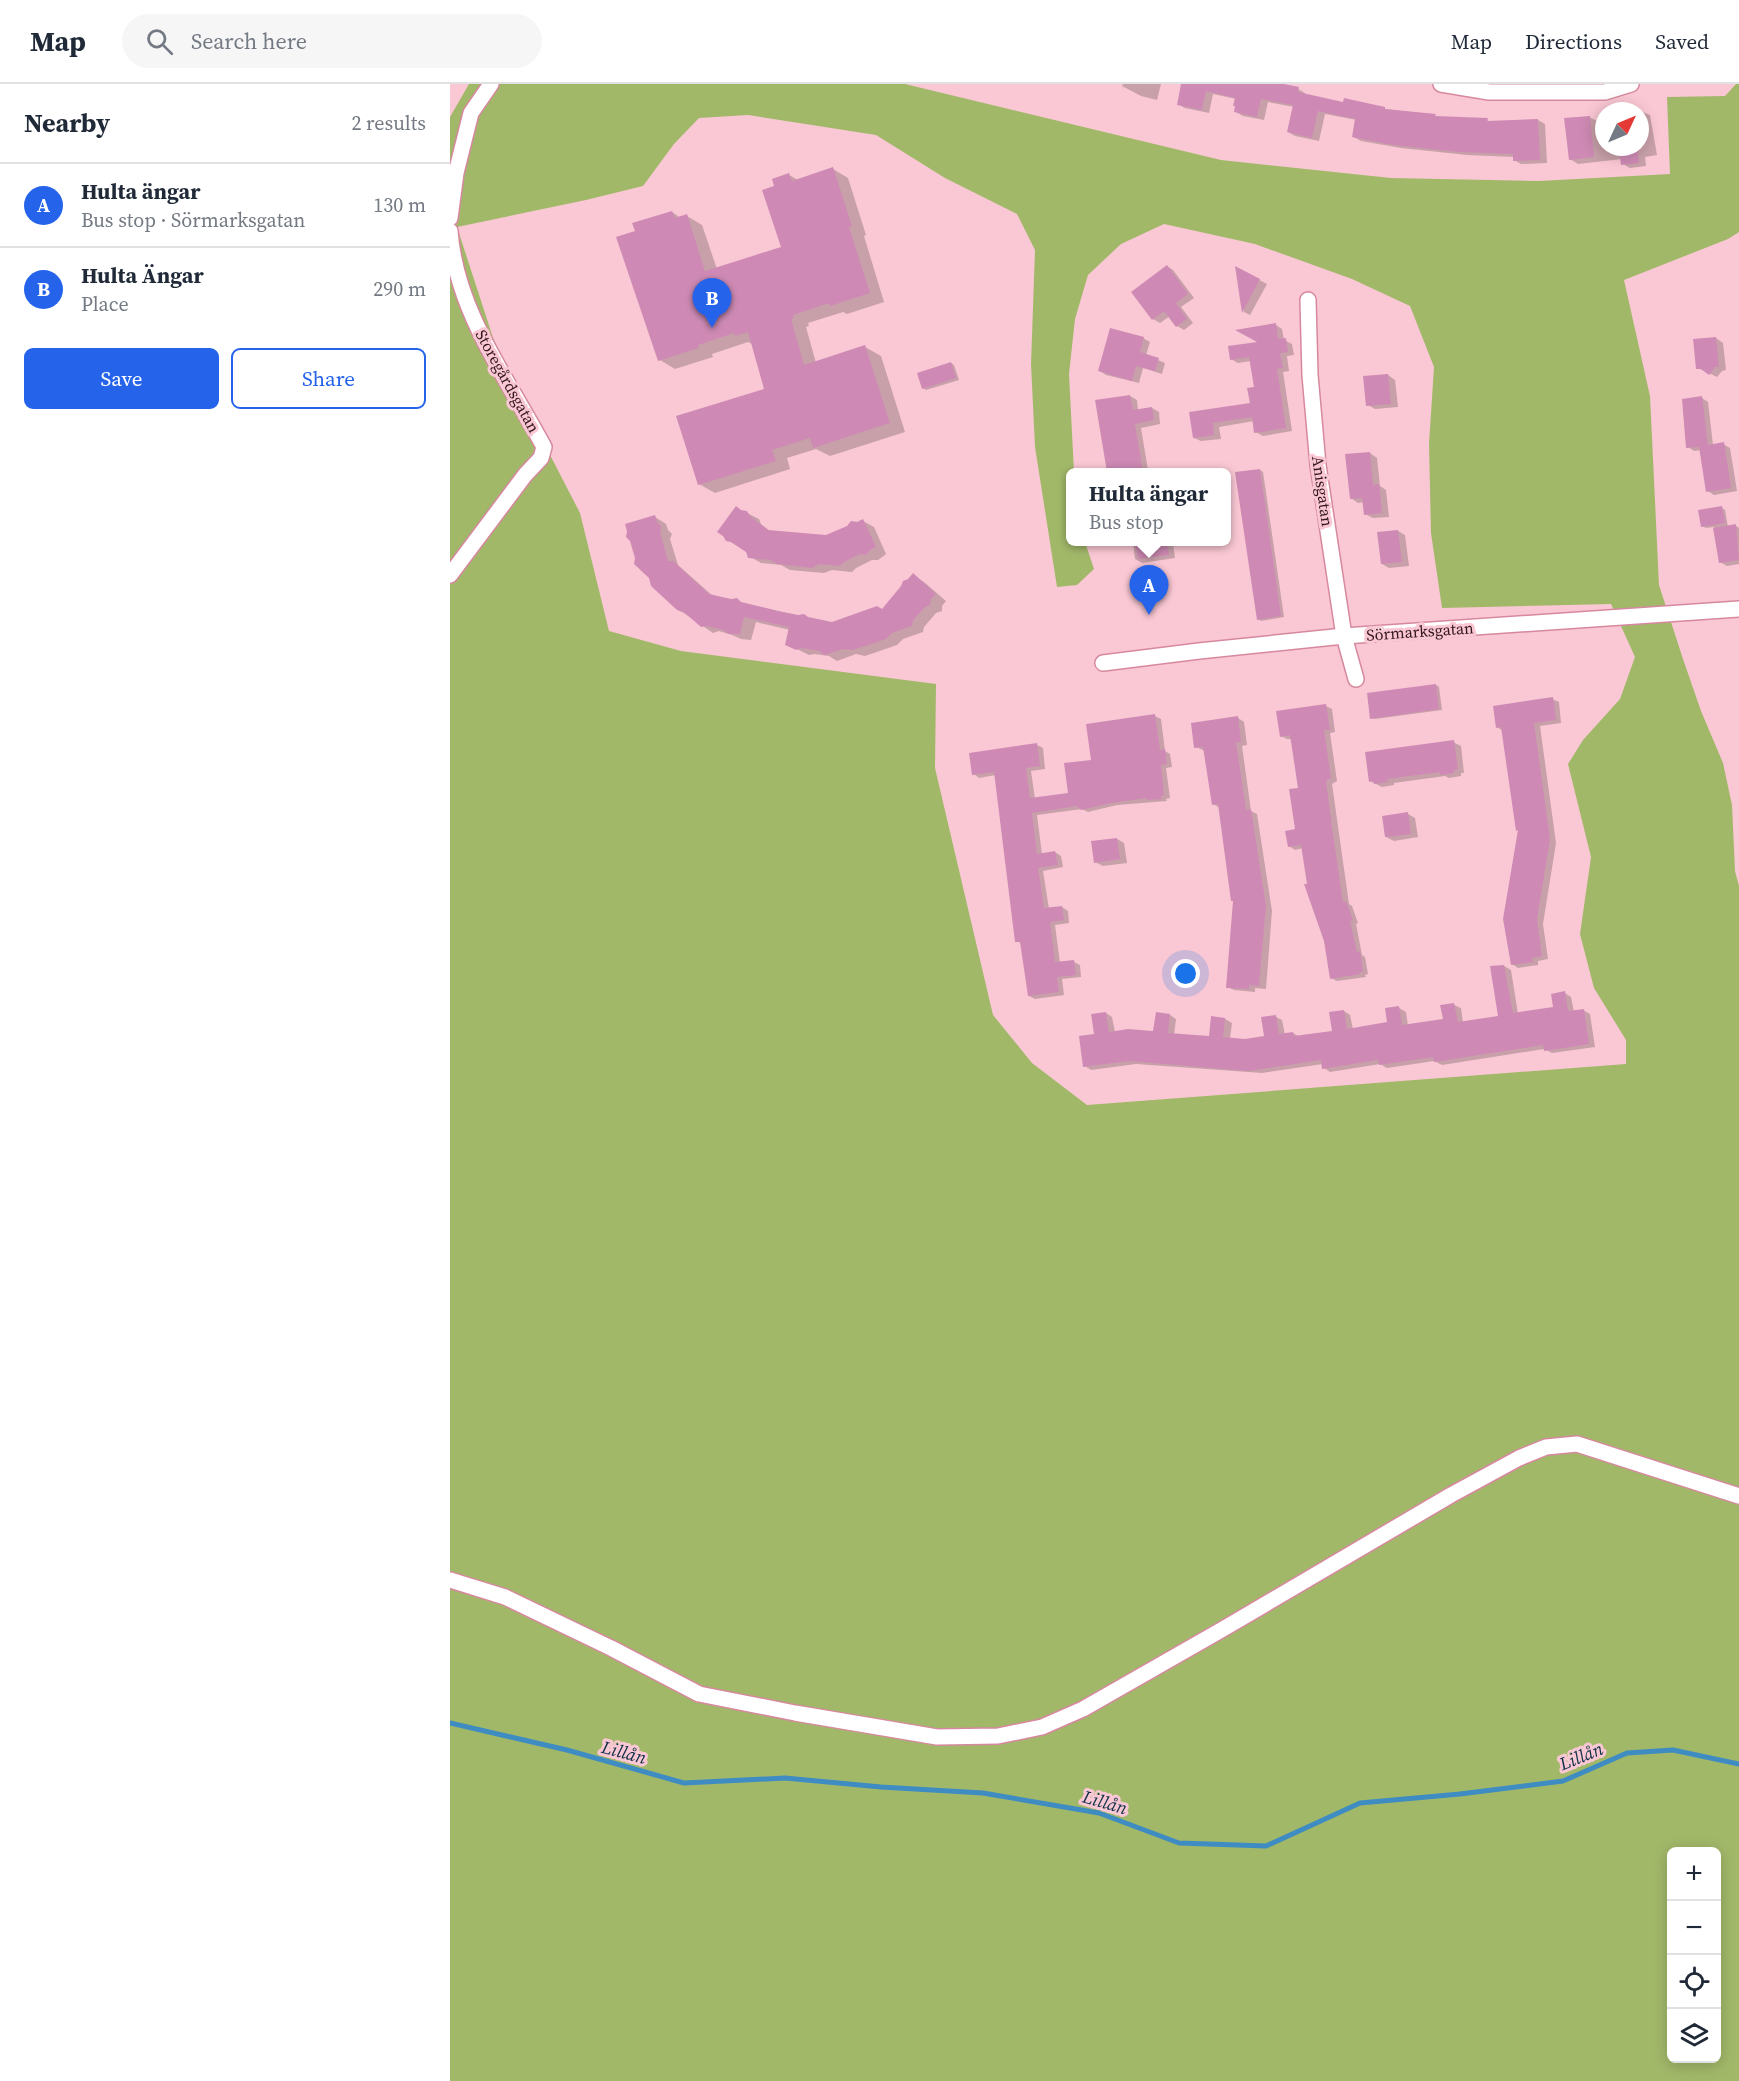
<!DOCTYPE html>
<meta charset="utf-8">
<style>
body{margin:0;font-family:"Source Serif 4",serif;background:#f6f6f7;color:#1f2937}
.controls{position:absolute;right:18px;bottom:18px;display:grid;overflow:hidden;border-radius:9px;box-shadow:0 3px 15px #0003}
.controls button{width:54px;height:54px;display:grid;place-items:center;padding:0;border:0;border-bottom:2px solid #e0e1e3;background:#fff;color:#1f2937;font:30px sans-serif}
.compass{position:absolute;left:1145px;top:18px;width:54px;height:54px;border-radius:50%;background:#fff;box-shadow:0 3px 15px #0003;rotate:46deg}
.you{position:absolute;left:736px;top:890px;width:21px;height:21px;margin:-15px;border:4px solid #fff;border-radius:50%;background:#1a73e8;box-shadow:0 0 0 9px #1a73e833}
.badge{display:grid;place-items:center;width:39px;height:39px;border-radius:50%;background:#2563eb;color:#fff;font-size:20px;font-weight:700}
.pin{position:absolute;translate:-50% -50px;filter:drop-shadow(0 2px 3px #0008)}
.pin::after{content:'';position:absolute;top:32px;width:21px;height:18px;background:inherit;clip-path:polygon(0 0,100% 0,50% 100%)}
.popup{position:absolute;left:616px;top:384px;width:165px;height:78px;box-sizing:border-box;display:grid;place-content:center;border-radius:9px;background:#fff;filter:drop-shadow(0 2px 4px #0005);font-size:20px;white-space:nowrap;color:#747a83}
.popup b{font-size:22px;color:#1f2937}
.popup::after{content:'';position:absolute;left:50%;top:100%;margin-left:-12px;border:12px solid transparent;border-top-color:#fff}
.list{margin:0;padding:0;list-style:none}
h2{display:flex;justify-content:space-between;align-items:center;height:78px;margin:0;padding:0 24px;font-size:26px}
h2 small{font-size:20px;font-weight:400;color:#747a83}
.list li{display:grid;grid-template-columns:39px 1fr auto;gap:18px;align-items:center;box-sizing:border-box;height:84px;padding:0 24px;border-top:2px solid #e0e1e3}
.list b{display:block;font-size:22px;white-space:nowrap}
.list p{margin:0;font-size:20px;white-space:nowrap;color:#747a83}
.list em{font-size:20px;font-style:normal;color:#747a83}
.actions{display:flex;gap:12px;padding:18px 24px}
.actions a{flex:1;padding:14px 0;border:2px solid #2563eb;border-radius:9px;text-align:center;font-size:21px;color:#2563eb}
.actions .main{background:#2563eb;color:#fff}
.icon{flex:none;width:33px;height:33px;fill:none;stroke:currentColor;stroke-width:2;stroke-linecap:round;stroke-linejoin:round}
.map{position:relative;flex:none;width:1289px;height:1997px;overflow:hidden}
header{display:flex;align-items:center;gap:36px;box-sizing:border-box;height:84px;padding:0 30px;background:#fff;border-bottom:2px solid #e0e1e3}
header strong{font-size:28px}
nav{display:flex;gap:33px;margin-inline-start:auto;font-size:21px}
.search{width:420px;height:54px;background:#f6f6f7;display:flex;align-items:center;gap:15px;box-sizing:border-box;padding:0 21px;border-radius:33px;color:#747a83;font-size:22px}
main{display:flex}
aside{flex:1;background:#fff}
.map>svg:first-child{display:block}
.green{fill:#a2b869;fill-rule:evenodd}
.shadow{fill:#0003}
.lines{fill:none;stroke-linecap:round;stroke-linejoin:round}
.stream{stroke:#3e8cc2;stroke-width:5}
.building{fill:#ce8ab4}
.street-casing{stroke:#d6889e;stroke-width:18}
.street{stroke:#fff;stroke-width:15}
.labels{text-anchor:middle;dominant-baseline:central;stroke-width:6;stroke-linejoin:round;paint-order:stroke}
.street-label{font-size:16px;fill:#34161f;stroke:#fac8d4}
.water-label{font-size:18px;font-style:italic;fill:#0e3047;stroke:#fac8d4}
</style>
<header>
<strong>Map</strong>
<div class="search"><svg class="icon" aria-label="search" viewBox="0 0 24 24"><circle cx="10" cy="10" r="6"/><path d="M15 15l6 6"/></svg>Search here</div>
<nav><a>Map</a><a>Directions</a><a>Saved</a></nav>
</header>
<main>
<aside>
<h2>Nearby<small>2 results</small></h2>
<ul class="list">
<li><span class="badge">A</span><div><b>Hulta ängar</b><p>Bus stop · Sörmarksgatan</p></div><em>130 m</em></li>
<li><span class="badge">B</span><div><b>Hulta Ängar</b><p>Place</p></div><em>290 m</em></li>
</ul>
<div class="actions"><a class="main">Save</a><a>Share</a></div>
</aside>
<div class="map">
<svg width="1289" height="1997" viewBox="0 0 1289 1997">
<rect width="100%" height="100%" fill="#fac8d4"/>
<path class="green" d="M19 0H455L771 76 941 94 1089 97 1220 90 1217 13 1275 12 1286 0H1289V148L1278 155 1174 196 1200 312 1209 501 1233 575 1251 627 1273 679 1282 721 1285 787 1289 802V1997H0V33ZM298 31 426 51 495 94 567 130 585 166 581 280 585 363 607 503 627 501 644 485 635 458H621V388H624L619 290 625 235 638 191 671 160 714 140 805 160 902 195 960 222 984 283 979 360 981 449 992 524 1161 520 1185 573 1170 615 1133 656 1118 680 1141 773 1130 850 1144 904 1176 956V980L637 1021 582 979 543 931 485 684 486 600 231 567 159 547 130 429 49 272 7 143 136 116 193 102 224 60 249 34ZM1222 1768H1266V1974H1222Z"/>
<g class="shadow">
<path d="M673 0H711L707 16 691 12 672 2Z"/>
<path d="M733 0H826L848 5 855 9V11L894 19 985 32 989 34 1037 36 1042 39 1088 36 1095 40 1097 79 1071 80 1064 76V73L1017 71 951 64 911 57 904 53 907 36 875 30 869 57 845 52 838 48 844 23 818 18 814 36 793 32 786 28V15L763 10 759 29 735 24 728 20Z"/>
<path d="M1190 27 1200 31 1207 71 1195 73 1196 82 1180 84 1173 80 1172 75 1128 80 1120 75 1139 33 1147 37 1148 51 1154 50V63H1190Z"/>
<path d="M383 85 398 94 416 151 414 152 434 218 397 230 393 228 358 239 359 242 356 243 366 279 415 263 431 272 455 348 380 372 366 365 337 374 340 385 265 409 249 400 315 306 302 260 298 258 262 270 263 273 225 285 210 276 187 148 222 128 231 134 237 132 252 141 267 185 332 164 326 103 339 91 348 96Z"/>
<path d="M717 182 723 186 744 214 731 223 743 239 734 246 727 242 720 232 710 239 703 235Z"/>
<path d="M787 184 817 200 800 231 794 228Z"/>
<path d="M826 241 832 245 834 256 842 260 844 271 837 272 839 287 833 288 842 347 813 352 806 348 804 337 769 343 771 355 751 357 744 354 741 329 802 321 806 305 801 277 788 279 781 275 811 259Z"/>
<path d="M693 254 700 258 696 271 715 279 712 290 693 284 689 299 656 291 650 287Z"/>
<path d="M1266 254 1273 259 1276 286 1272 287 1267 293 1248 284Z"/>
<path d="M501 279 504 281 509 296 476 306 473 304Z"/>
<path d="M938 291 945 296 948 323 925 325 918 321Z"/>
<path d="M680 312 687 316 688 327 702 324 709 328 710 340 691 344 698 386 712 384 719 388H658L647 317Z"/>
<path d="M1252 314 1258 318 1263 361 1273 360 1280 364 1287 407 1264 411 1258 407 1252 366 1244 367 1238 363Z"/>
<path d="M920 369 927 374 930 402 936 406 939 433 923 434 915 430 914 418 908 419 901 414Z"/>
<path d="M810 386 813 388 834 533 811 537 808 535Z"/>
<path d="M1272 424 1275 426 1278 443 1286 442 1289 444V480L1277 482 1270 478 1264 443 1256 444 1252 442Z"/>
<path d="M297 429 309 435 311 440 321 448 376 453 413 437 424 443 436 470 428 476H422L406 484 402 488 382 486 374 489 340 486 331 481 311 479 299 472 297 467 277 456Z"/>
<path d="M205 433 216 440 218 446 222 450 220 455 228 481 264 513 382 539 432 526 463 491 474 498 496 517 492 522V527L486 529 474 543 473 548 453 555 447 561 415 572 406 570 387 577 379 572 364 570 359 571 337 560 340 546 306 538 301 556 291 555 282 551 269 547 263 549 228 525Z"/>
<path d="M948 447 955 451 959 482 939 484 932 480Z"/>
<path d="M683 458H732L723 459 725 474 692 479 685 475Z"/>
<path d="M986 601 989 603 992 626 925 635 922 634Z"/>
<path d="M1102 615 1109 618 1111 639 1090 642 1106 759 1093 840 1098 875 1088 877V881L1068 884 1062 880 1070 747 1067 746 1053 647 1047 643Z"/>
<path d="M876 622 882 625 885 648 880 649 887 697 882 700 899 820 902 822 908 839 906 840 912 871 915 873 918 890 915 891 916 893 887 897 881 894 875 857 853 764 845 766 839 762 847 747 850 705 842 655H837L831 652Z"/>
<path d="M705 632 711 635 715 667 720 670 722 683 716 684 720 714 716 715 717 717 667 721 638 728 632 725 587 731 592 770 605 768 611 772 613 783 593 787 599 825 612 823 618 827 619 839 605 841 610 879 624 878 630 881 631 893 612 895 614 911 585 915 579 912 572 860 567 857 546 691 529 694 524 690 587 661 593 664 595 685 581 687 585 715 619 710 643 677Z"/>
<path d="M788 634 794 638 797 661 792 662 801 727 807 730 822 827 816 905 805 904V908L784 906 778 903 785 818 770 724 763 720 755 667 746 663Z"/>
<path d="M1003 658 1011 662 1014 689H1011V692L999 694 995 692 944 699V701L932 703 920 697Z"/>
<path d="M958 730 965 734 968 753 944 757 936 753Z"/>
<path d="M667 755 674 759 677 779 653 782 645 778Z"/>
<path d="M1054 882 1061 886 1068 930 1105 925 1115 909 1121 913 1124 928 1133 926 1140 930 1145 963 1102 969 1094 965 992 981 984 977 937 984 930 980 880 988 874 984 873 980 812 989 686 980 641 986 635 982 656 929 662 933 665 948 705 949 720 931 726 935 724 951 760 954 763 934 775 935 782 939 780 955 795 957 816 953 826 933 832 936 835 951 843 949 850 953 884 948 894 927 900 931 903 945 939 940 949 924 956 928 958 942 994 936 1004 921 1011 924 1013 939 1050 933Z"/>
</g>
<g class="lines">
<path class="stream" d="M0 1639 117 1666 234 1699 335 1694 431 1703 533 1709 649 1729 729 1759 816 1762 910 1719 1010 1710 1113 1697 1177 1669 1223 1666 1289 1680"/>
</g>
<g class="building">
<path d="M731 0H834L849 3 848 8 893 18 894 14 935 23V25L986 30 985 32 1038 34 1037 37 1088 35 1090 76 1063 77V70L1009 68 943 61 902 53 905 35 868 27 862 54 837 48 843 21 811 15 807 33 784 28 785 22H783L785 14 756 7 752 26 727 21Z"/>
<path d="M1140 32 1144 73 1119 76 1114 34Z"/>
<path d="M1169 63H1188L1189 79 1171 81Z"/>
<path d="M383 83 402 142 399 143 420 209 380 222 379 219 343 231 344 234 341 235 354 281 415 261 440 339 363 364 360 354 322 366 326 377 248 401 226 332 314 305 298 248 285 252 284 249 248 261 249 264 208 277 166 153 185 147 182 139 222 127 225 134 237 130 255 187 331 163 312 106 324 102 322 95 339 89 342 97Z"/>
<path d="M717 181 738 210 726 219 737 235 726 243 714 227 702 236 681 208Z"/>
<path d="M785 182 810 195 792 229Z"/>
<path d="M826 239 828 255 836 254 838 268 830 269 833 284 827 285 836 344 804 349 802 333 763 339 764 351 743 354 739 328 800 319 797 304 804 303 799 273 780 276 778 262 807 258 785 246Z"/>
<path d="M660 244 694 253 690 268 709 274 705 287 686 282 682 297 648 287Z"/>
<path d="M1266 253 1269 283H1265L1259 291 1251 285H1246L1243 255Z"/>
<path d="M501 278 506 294 472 305 467 289Z"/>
<path d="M938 290 941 320 916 322 913 292Z"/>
<path d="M680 311 683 326 702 323 704 336 685 340 693 388H657L645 316Z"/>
<path d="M1252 312 1258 361 1274 358 1281 404 1256 408 1249 363 1236 364 1232 315Z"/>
<path d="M920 368 923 401 929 400 932 429 914 431 912 414 900 415 895 370Z"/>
<path d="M810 385 831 532 807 536 785 388Z"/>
<path d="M286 422 291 426 297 427 300 432 318 446 376 451 397 442 401 437 407 438 413 435 426 463 420 466 416 471 410 470 394 478 390 482 369 480 362 484 327 480 320 476 298 474 296 468 281 458 276 457 273 452 267 448Z"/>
<path d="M1272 422 1275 439 1251 443 1248 426Z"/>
<path d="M205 431 207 438 211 442 210 448 218 477H223L259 510 281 515 287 514 291 518 328 527 348 531 354 530 358 533 382 538 427 522 432 525 451 502 453 497 458 495 463 489 486 510 481 515 480 521 475 523 463 536 462 542 442 549 436 555 403 566 394 565 374 571 370 567 352 564 346 566 335 561 339 543 294 533 290 550H278L274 546 256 542 251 543 235 529 227 526 201 502 199 494 184 480 185 474 180 457 176 453 177 447 175 440Z"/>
<path d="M1286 440 1289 476 1269 479 1263 444Z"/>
<path d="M948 446 952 478 931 480 927 448Z"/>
<path d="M685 458H717L719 471 688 475Z"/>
<path d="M986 600 989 625 920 635 917 609Z"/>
<path d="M1103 613 1106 636 1084 639 1100 755 1087 835 1092 872 1082 874 1083 878 1061 881 1053 835 1068 746 1066 747 1051 643 1046 644 1043 622Z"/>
<path d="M876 620 880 646H874L881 694 876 697 882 743 893 818 896 817 903 836 900 837 907 868 910 867 913 888H910V890L880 895 874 857 854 800H857L851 761 838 763 835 747 845 745 839 705 848 704 840 651 830 653 826 627Z"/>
<path d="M705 630 710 666 715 665 717 680 711 681 714 711 711 712 712 715 697 716V714L661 719 631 726 627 722 582 729 587 770 605 767 608 781 588 784 594 824 612 822 614 836 600 838 605 878 624 876 626 891 607 893 609 908 578 912 570 858H565L544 688 522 691 519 669 587 659 590 682 576 684 580 714 618 709 614 679 641 676 636 640Z"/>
<path d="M788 632 791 658H786L796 726 801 725 816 822 809 902 799 901V905L776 904 783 817H781L768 720 762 721 753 663 744 664 741 639Z"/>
<path d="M1004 656 1008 685 1004 686V689L990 691V688L937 695 938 698 924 700 923 697 919 698 915 668Z"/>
<path d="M958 728 961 750 935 753 932 732Z"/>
<path d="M667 754 670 775 644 779 641 757Z"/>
<path d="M1054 881 1063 929 1103 923 1101 910 1115 907 1118 927 1134 925 1139 960 1094 967 1093 961 984 978 983 973 929 981 928 976 872 985 871 976 798 987 679 977 633 983 629 952 644 950 641 930 656 928 659 948 678 945 703 947 706 928 720 930 718 949 759 952 761 932 775 934 773 953 795 955 814 952 811 933 826 931 829 950 843 948 844 952 882 947 879 928 894 926 897 945 937 938 935 924 949 922 952 941 993 935 990 921 1004 919 1008 938 1048 932 1040 882Z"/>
</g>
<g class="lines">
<g class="street-casing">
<g id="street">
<path d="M991 0 1039 8H1155L1181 0"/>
<path d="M0 134 6 89 21 29 41 0"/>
<path d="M0 147C6 227 57 294 94 363L91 374 75 391 0 491"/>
<path d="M858 216 860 291 868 381 894 552 906 595"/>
<path d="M653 579 749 567 894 552 1289 525"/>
<path d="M0 1496 55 1513 161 1564 249 1610 345 1629 487 1653 548 1652 592 1643 633 1625 773 1545 1001 1411 1069 1374 1096 1363 1127 1360 1289 1412"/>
</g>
</g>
<use href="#street" class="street"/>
</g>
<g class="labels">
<g class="street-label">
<text transform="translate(58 297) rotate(61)">Storegårdsgatan</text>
<text transform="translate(873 407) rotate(82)">Anisgatan</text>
<text transform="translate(970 547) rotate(-4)">Sörmarksgatan</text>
</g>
<g class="water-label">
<text transform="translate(174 1668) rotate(15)">Lillån</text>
<text transform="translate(1131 1672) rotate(-22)">Lillån</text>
<text transform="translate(655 1718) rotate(16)">Lillån</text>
</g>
</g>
</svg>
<div class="controls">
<button>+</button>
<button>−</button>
<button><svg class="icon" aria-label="locate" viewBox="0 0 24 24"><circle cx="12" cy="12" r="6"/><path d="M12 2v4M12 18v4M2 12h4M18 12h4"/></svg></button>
<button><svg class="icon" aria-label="layers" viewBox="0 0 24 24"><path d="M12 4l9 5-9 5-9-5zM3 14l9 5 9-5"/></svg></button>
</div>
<svg class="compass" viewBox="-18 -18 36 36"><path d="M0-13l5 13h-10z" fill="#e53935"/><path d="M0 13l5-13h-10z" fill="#747a83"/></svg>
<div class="you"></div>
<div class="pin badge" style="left:699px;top:531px">A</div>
<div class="popup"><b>Hulta ängar</b>Bus stop</div>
<div class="pin badge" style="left:262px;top:244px">B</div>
</div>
</main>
